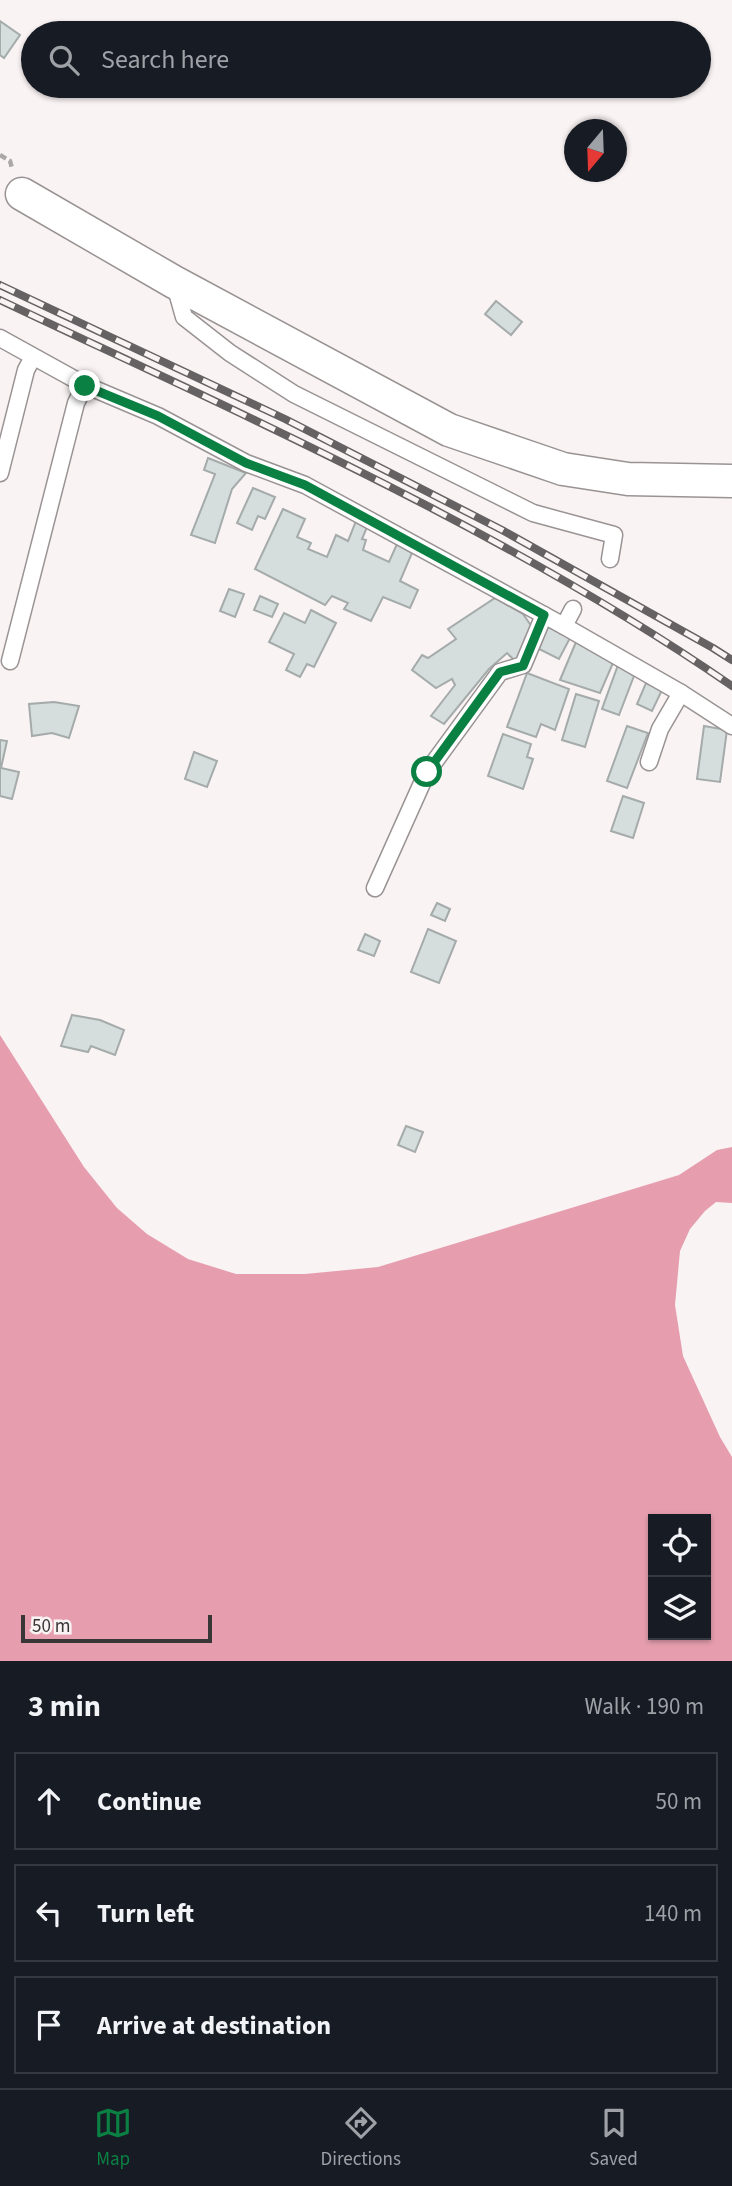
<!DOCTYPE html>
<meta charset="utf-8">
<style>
body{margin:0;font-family:"Source Sans 3",sans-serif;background:#242831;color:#f1f3f6}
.controls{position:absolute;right:21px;bottom:21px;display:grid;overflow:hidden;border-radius:0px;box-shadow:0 2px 5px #0004}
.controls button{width:63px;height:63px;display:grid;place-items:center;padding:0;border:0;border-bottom:2px solid #363941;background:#171b24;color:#f1f3f6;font:35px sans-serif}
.compass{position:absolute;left:564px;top:119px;width:63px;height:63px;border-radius:50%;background:#171b24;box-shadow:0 2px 5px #0004;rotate:199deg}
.scale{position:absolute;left:21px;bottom:18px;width:191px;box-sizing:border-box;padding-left:7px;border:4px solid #383636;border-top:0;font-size:19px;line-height:24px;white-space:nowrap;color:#383636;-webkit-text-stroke:5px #faf3f4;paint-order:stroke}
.stop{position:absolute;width:21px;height:21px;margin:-16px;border:5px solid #0b8043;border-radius:50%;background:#fff}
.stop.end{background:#0b8043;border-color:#fff;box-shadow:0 2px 7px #0008}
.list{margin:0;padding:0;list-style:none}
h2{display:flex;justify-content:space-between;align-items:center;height:91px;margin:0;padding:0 28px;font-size:30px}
h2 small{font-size:23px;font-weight:400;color:#9ea1a6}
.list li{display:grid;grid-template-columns:46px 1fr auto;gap:21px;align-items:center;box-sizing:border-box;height:98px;margin:0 14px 14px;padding:0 14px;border:2px solid #363941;border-radius:0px}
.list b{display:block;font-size:26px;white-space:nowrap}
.list em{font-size:23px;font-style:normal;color:#9ea1a6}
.icon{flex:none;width:38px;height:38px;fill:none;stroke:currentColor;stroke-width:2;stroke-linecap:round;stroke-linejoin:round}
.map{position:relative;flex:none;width:732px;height:1661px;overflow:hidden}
.search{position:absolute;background:#171b24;box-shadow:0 2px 5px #0004;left:21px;right:21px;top:21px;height:77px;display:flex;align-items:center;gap:18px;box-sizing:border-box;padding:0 24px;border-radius:38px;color:#9ea1a6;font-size:26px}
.sheet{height:427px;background:#171b24}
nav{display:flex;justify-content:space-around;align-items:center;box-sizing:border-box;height:98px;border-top:2px solid #363941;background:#171b24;font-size:19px;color:#9ea1a6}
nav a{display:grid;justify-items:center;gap:4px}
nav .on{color:#0b8043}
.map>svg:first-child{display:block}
.water{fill:#e69eaf;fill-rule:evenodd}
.building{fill:#d5dddd;stroke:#a4abaa;stroke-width:2}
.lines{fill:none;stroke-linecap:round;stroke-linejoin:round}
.service-casing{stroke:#9a9394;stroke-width:19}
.minor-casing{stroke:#9a9394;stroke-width:35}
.path{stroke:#aca7a7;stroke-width:4.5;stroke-dasharray:7 3.5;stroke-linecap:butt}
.service{stroke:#fff;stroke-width:16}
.minor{stroke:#fff;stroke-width:32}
.rail-casing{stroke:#666263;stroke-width:8}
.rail{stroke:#faf3f4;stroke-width:5;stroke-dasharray:16;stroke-linecap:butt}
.route{stroke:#0b8043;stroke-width:9}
</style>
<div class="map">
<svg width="732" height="1661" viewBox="0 0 732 1661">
<rect width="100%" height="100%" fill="#faf3f4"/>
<path class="water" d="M0 1035 84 1167 117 1208 147 1234 188 1259 236 1274H305L378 1267 679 1175 717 1150 732 1147V1203L716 1202 705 1211 690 1229 680 1251 675 1305 683 1356 720 1437 732 1457V1661H0ZM653 1519H706V1635H653Z"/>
<g class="building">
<path d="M0 21 20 35 4 58 0 55Z"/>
<path d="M496 301 522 322 511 335 485 314Z"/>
<path d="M208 458 246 473 232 489 215 543 191 535 215 474 204 470Z"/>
<path d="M253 488 275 497 265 519 258 516 252 530 237 523Z"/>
<path d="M283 509 305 519 297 537 311 543 308 549 327 557 336 535 348 541 356 521 367 527 362 539 366 540 363 550 389 562 397 544 412 553 400 581 418 590 410 608 383 597 371 621 344 609 348 603 332 596 325 605 255 569Z"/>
<path d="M229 589 244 594 235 617 220 611Z"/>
<path d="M260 596 278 604 272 617 254 610Z"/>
<path d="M495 598 523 614 532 627 523 653 515 661 507 653 489 669 444 724 431 716 455 685 452 679 436 688 412 670 422 655 428 658 456 639 448 629Z"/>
<path d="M311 610 336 623 314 667 307 664 300 677 286 670 294 654 269 642 284 613 305 623Z"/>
<path d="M547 626 570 638 559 659 539 649Z"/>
<path d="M576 642 613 663 600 693 560 680Z"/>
<path d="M618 665 634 676 619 715 602 709Z"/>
<path d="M527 673 569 689 555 730 541 724 536 737 507 727Z"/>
<path d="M646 683 662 690 652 711 637 704Z"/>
<path d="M576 694 599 701 585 747 562 740Z"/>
<path d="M54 702 79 706 69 738 52 733 32 736 29 704Z"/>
<path d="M627 726 648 733 627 788 607 781Z"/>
<path d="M704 726 727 730 720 782 697 779Z"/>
<path d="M503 734 531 744 527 757 533 759 523 789 488 776Z"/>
<path d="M0 740 7 741 1 768 19 772 12 799 0 796Z"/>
<path d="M194 752 217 761 207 787 185 779Z"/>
<path d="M623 796 644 803 633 838 611 831Z"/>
<path d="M437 903 450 909 445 921 431 915Z"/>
<path d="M428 929 456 941 439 983 411 972Z"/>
<path d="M365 934 380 941 374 956 358 950Z"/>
<path d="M72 1015 100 1020 124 1030 115 1055 91 1046 88 1052 61 1046Z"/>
<path d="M406 1126 423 1132 415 1152 398 1145Z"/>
</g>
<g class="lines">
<g class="service-casing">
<g id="service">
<path d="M175 285 184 317 230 353 294 394 533 513 614 535 610 559"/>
<path d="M0 338 85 385 158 416 246 463 305 485 564 626 681 693 732 726"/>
<path d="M0 473 26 370 33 357"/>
<path d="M564 626 573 609"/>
<path d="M10 661 76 403 85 385"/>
<path d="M649 762 660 729 681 693"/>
<path d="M375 888 427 772 500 672 523 665 544 615"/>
</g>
</g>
<g class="minor-casing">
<path id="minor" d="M22 194 174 282 449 430 563 469 628 479 732 481"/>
</g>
<path class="path" d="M0 155 10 161 12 168"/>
<use href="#service" class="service"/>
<use href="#minor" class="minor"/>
<g class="rail-casing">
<g id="rail">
<path d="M0 285 285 419 502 530 713 648 732 660"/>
<path d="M0 300C247 417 507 531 732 686"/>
</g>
</g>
<use href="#rail" class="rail"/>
</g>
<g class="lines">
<path class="route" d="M85 386 158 416 246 463 305 485 544 615 523 666 500 672 427 772"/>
</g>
</svg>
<div class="controls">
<button><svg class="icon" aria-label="locate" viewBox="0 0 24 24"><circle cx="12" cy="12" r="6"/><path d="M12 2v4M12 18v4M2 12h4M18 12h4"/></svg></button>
<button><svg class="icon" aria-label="layers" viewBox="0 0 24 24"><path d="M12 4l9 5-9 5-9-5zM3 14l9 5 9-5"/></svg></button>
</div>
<svg class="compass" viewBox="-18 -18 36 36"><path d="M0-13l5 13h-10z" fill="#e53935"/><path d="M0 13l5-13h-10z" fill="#9ea1a6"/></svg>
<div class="scale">50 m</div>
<div class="stop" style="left:427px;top:772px"></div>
<div class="stop end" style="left:85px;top:386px"></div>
<div class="search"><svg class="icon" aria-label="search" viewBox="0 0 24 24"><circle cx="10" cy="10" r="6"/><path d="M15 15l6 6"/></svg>Search here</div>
</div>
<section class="sheet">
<h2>3 min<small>Walk · 190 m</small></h2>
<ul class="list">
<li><svg class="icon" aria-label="ahead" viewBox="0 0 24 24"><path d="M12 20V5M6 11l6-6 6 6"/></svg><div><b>Continue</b></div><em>50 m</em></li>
<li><svg class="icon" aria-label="left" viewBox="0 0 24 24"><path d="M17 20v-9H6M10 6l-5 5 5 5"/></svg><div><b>Turn left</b></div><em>140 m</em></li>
<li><svg class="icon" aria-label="arrive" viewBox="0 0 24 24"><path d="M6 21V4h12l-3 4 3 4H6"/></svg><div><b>Arrive at destination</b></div></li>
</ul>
</section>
<nav>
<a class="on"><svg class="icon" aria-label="map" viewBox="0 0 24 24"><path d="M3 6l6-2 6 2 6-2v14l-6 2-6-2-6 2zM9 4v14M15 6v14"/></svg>Map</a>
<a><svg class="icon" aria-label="directions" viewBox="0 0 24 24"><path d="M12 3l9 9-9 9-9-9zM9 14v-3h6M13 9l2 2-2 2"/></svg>Directions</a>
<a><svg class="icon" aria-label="saved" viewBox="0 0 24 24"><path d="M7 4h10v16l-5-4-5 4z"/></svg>Saved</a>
</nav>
